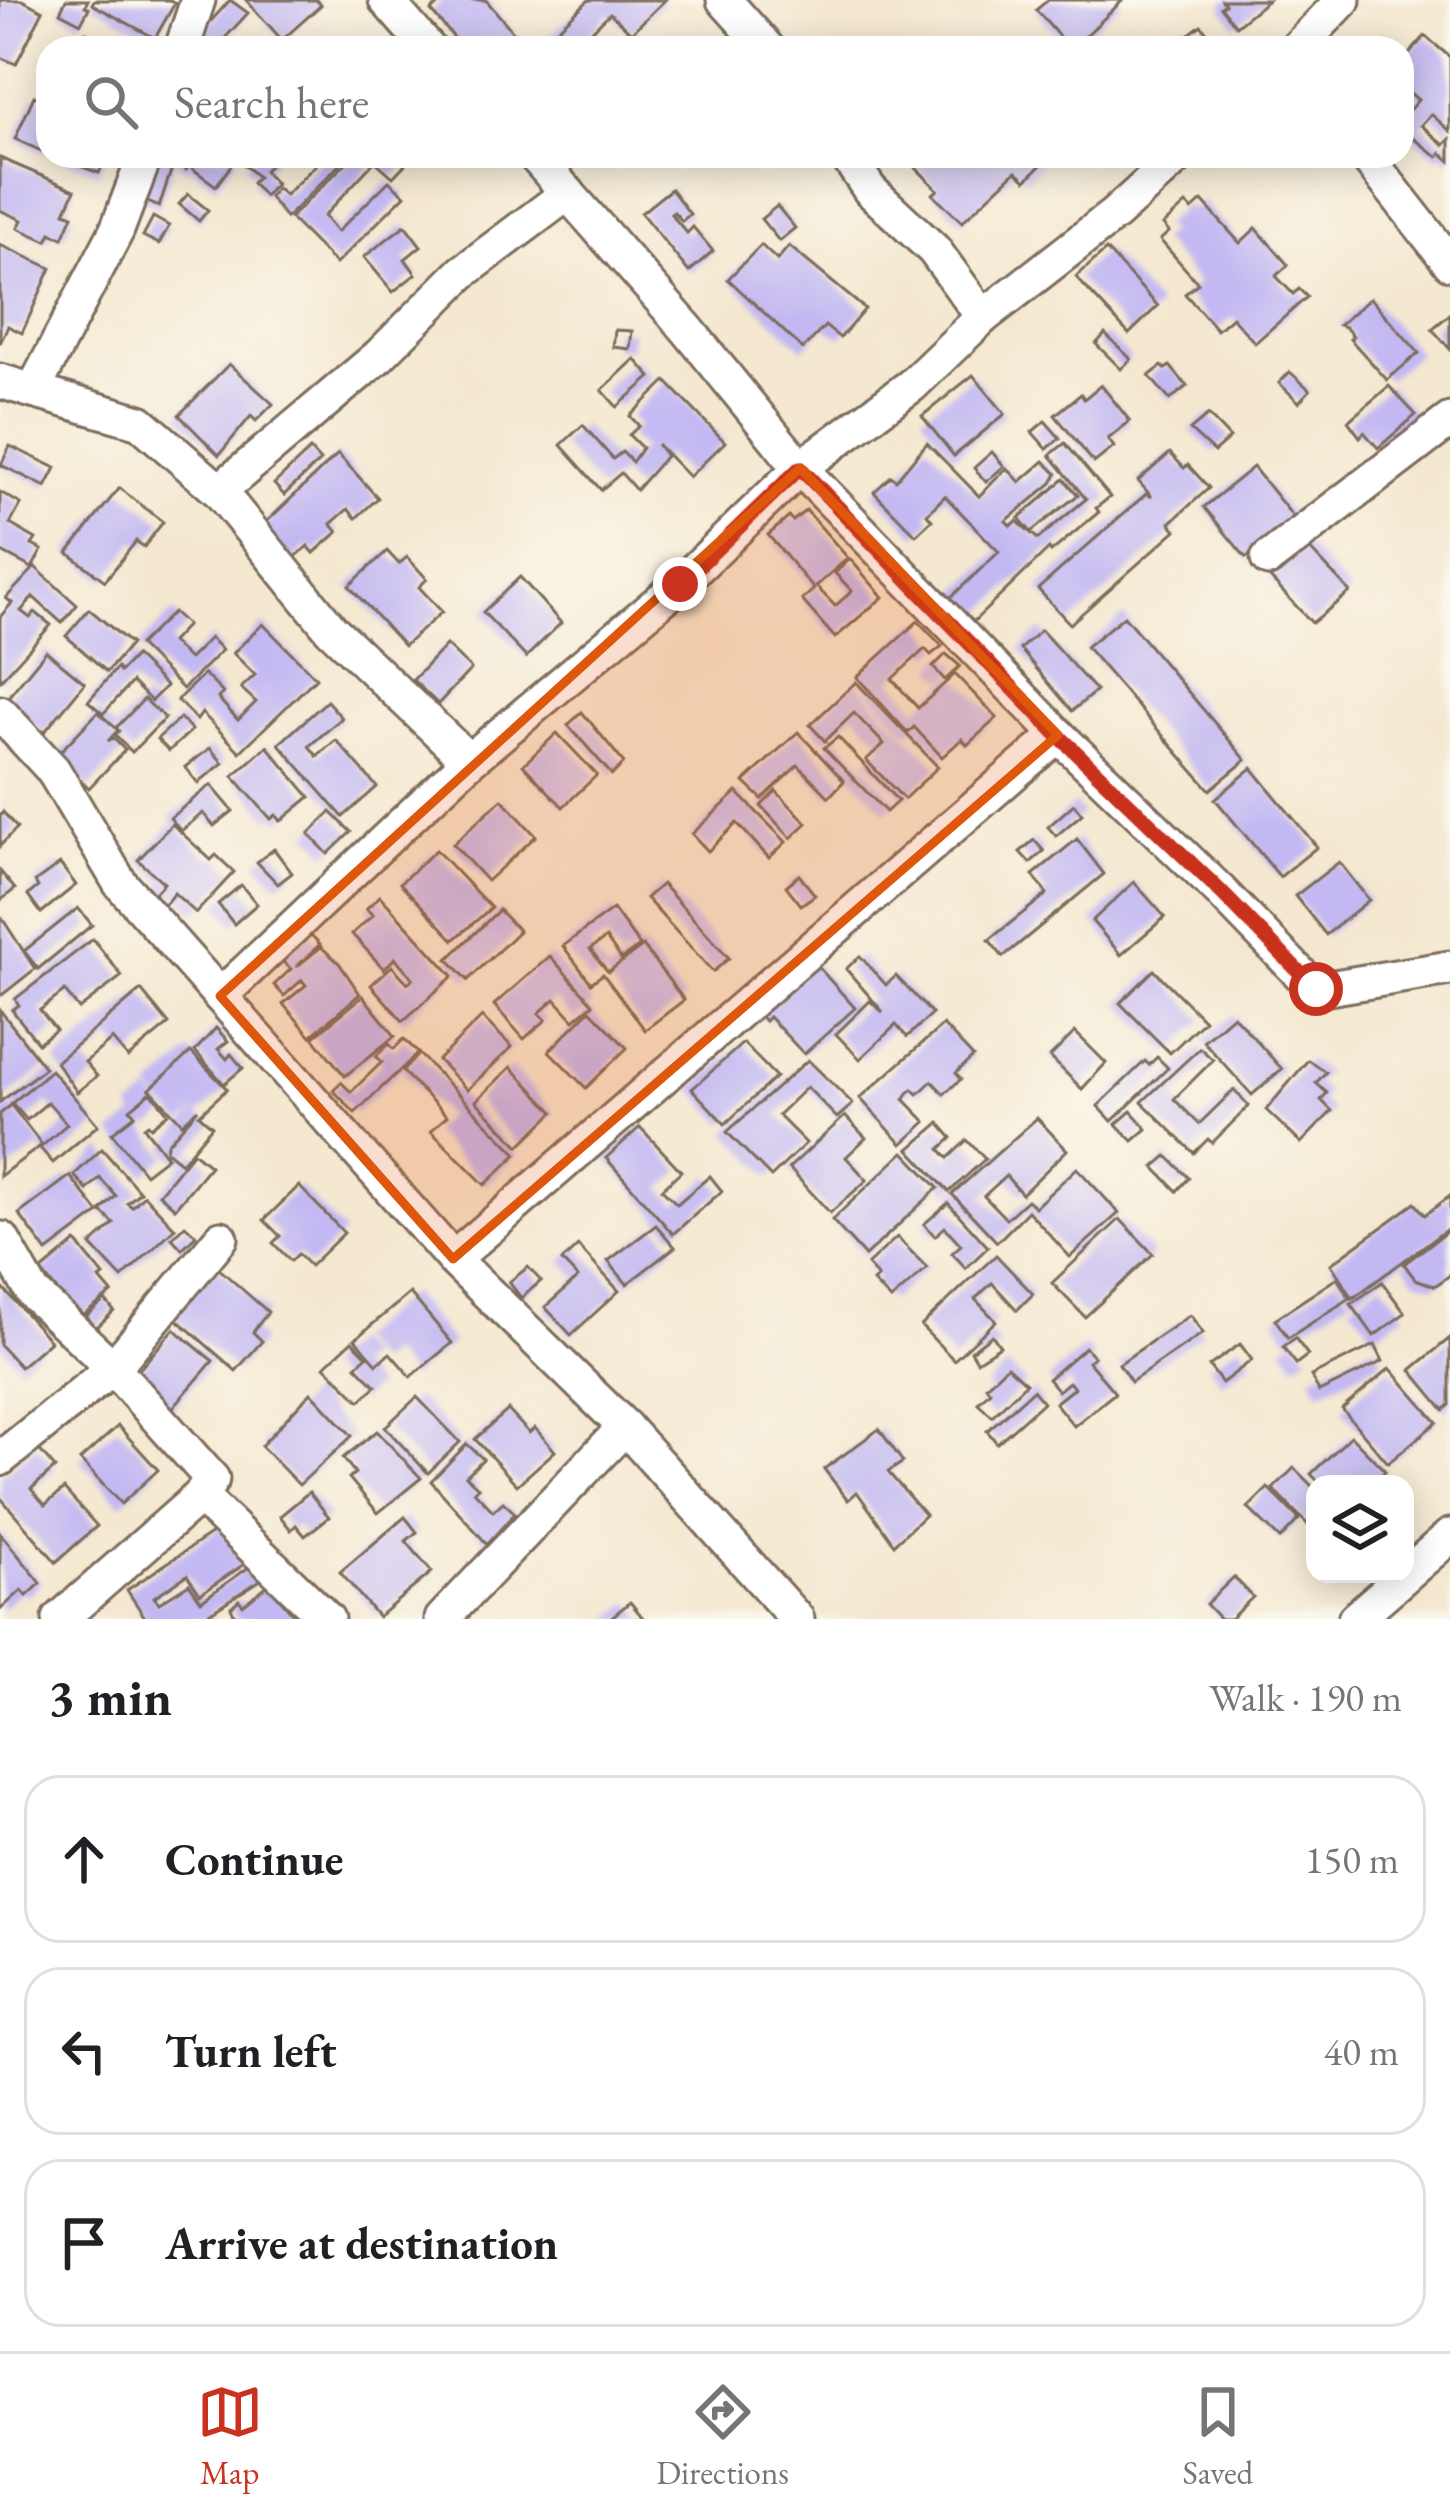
<!DOCTYPE html>
<meta charset="utf-8">
<style>
body{margin:0;font-family:"EB Garamond",serif;background:#f6f6f6;color:#202124}
.controls{position:absolute;right:36px;bottom:36px;display:grid;overflow:hidden;border-radius:24px;box-shadow:0 6px 30px #0003}
.controls button{width:108px;height:108px;display:grid;place-items:center;padding:0;border:0;border-bottom:3px solid #e0e0e0;background:#fff;color:#202124;font:60px sans-serif}
.stop{position:absolute;width:36px;height:36px;margin:-27px;border:9px solid #c8321e;border-radius:50%;background:#fff}
.stop.end{background:#c8321e;border-color:#fff;box-shadow:0 3px 12px #0008}
.list{margin:0;padding:0;list-style:none}
h2{display:flex;justify-content:space-between;align-items:center;height:156px;margin:0;padding:0 48px;font-size:51px}
h2 small{font-size:39px;font-weight:400;color:#757577}
.list li{display:grid;grid-template-columns:78px 1fr auto;gap:36px;align-items:center;box-sizing:border-box;height:168px;margin:0 24px 24px;padding:0 24px;border:3px solid #e0e0e0;border-radius:36px}
.list b{display:block;font-size:45px;white-space:nowrap}
.list em{font-size:39px;font-style:normal;color:#757577}
.icon{flex:none;width:66px;height:66px;fill:none;stroke:currentColor;stroke-width:2;stroke-linecap:round;stroke-linejoin:round}
.map{position:relative;flex:none;width:1450px;height:1619px;overflow:hidden}
.search{position:absolute;background:#fff;box-shadow:0 6px 30px #0003;left:36px;right:36px;top:36px;height:132px;display:flex;align-items:center;gap:30px;box-sizing:border-box;padding:0 42px;border-radius:36px;color:#757577;font-size:45px}
.sheet{height:732px;background:#fff}
nav{display:flex;justify-content:space-around;align-items:center;box-sizing:border-box;height:168px;border-top:3px solid #e0e0e0;background:#fff;font-size:33px;color:#757577}
nav a{display:grid;justify-items:center;gap:6px}
nav .on{color:#c8321e}
.map>svg:first-child{display:block}
.building{fill:#c3b8f2}
.lines{fill:none;stroke-linecap:round;stroke-linejoin:round}
.minor-casing{stroke:#7c6c5c;stroke-width:39}
.minor{stroke:#fff;stroke-width:33}
.route{stroke:#c8321e;stroke-width:15}
.marked{fill:#df570d;fill-opacity:0.2;stroke:#df570d;stroke-width:9;stroke-linejoin:round}
</style>
<div class="map">
<svg width="1450" height="1619" viewBox="0 0 1450 1619">
<rect width="100%" height="100%" fill="#fbf7ec"/>
<filter id="ink" filterUnits="userSpaceOnUse"><feTurbulence type="fractalNoise" baseFrequency=".00833" numOctaves="2"/><feDisplacementMap in="SourceGraphic" scale="24" xChannelSelector="R" yChannelSelector="G"/><feConvolveMatrix kernelMatrix="1 2 1 2 8 2 1 2 1" color-interpolation-filters="sRGB"/></filter>
<filter id="wash" filterUnits="userSpaceOnUse"><feTurbulence type="fractalNoise" baseFrequency=".004" numOctaves="4" result="noise"/><feDisplacementMap in="SourceGraphic" scale="48" xChannelSelector="R" yChannelSelector="G"/><feGaussianBlur stdDeviation="2.7" result="paint"/><feColorMatrix in="noise" values="0 0 0 0 0 0 0 0 0 0 0 0 0 0 0 0 0 1.4 0 .05"/><feComposite in="paint" operator="in"/></filter>
<g filter="url(#wash)">
<rect width="100%" height="100%" fill="#f4e8d0"/>
<g id="blocks">
<g class="building">
<path d="M0 0H22L43 11 16 64 0 57Z"/>
<path d="M66 0H88L85 6 89 8 81 23 60 12Z"/>
<path d="M94 0H170L175 3 155 38 92 4Z"/>
<path d="M230 0 248 13 225 38 237 48H200L193 41Z"/>
<path d="M246 0H316L321 5 282 40Z"/>
<path d="M443 0H486L520 40 511 48H463L431 11Z"/>
<path d="M589 0H665L631 33 610 13 574 48H537Z"/>
<path d="M1048 0H1123L1073 48H1069L1036 10Z"/>
<path d="M1222 0H1268L1236 26 1221 7 1225 4Z"/>
<path d="M1201 25 1217 45 1178 48 1175 45Z"/>
<path d="M86 32 116 48H77Z"/>
<path d="M1425 36 1450 57V131L1431 114 1421 125 1444 145 1450 139V161L1441 153 1438 157 1402 130V118L1418 100 1402 86V77L1411 67 1404 60Z"/>
<path d="M34 96 48 102V154L15 139Z"/>
<path d="M53 156H107L99 173Z"/>
<path d="M156 156H176L159 207 138 198Z"/>
<path d="M179 156H238L216 186 189 166 186 170 175 161Z"/>
<path d="M255 156H278L264 171 276 184 264 196 252 183 258 177 245 166Z"/>
<path d="M325 156H348L286 218 269 197 277 188 285 195Z"/>
<path d="M353 156H413L393 177 375 161 324 216 337 232 389 181 405 195 336 264 290 218Z"/>
<path d="M904 156H1036L1043 163 1026 180 1016 171 962 222 933 194 938 190Z"/>
<path d="M0 158 75 190 65 212 73 215 63 238 51 233 47 241 18 228 22 220 0 210Z"/>
<path d="M671 189 690 214 682 221 674 212 671 214 687 233 693 227 713 251 689 272 641 213Z"/>
<path d="M188 194 208 210 199 221 179 204Z"/>
<path d="M1202 201 1240 243 1256 228 1288 265 1276 276 1293 294 1299 289 1307 297 1255 343 1232 317 1217 330 1185 294 1198 283 1160 240 1169 232 1163 225 1186 204 1192 210Z"/>
<path d="M777 206 795 228 779 241 761 219Z"/>
<path d="M153 217 169 226 159 244 143 236Z"/>
<path d="M405 225 421 246 405 259 416 274 393 292 364 257Z"/>
<path d="M0 245 51 268 22 333 8 326 0 343Z"/>
<path d="M761 245 777 260 789 246 865 309 840 338 825 326 803 349 728 279Z"/>
<path d="M1106 250 1158 306 1129 334 1076 277Z"/>
<path d="M1370 298 1419 353 1387 380 1350 339 1353 336 1345 327 1339 325Z"/>
<path d="M1450 314V349L1432 329Z"/>
<path d="M615 330 632 331 630 349 613 347Z"/>
<path d="M1105 334 1131 359 1121 369 1096 344Z"/>
<path d="M635 359 651 377 617 407 602 390Z"/>
<path d="M229 364 273 404 256 421 251 416 219 455 179 415Z"/>
<path d="M1162 366 1165 369 1170 366 1187 386 1170 400 1149 376Z"/>
<path d="M1290 372 1310 390 1299 402 1279 383Z"/>
<path d="M973 375 1005 414 954 456 922 416Z"/>
<path d="M666 381 725 442 689 477 657 444 666 456 636 490 621 473 601 490 561 445 583 425 613 459 622 452 632 462 642 448 629 435 639 426 630 416Z"/>
<path d="M1101 385 1130 421 1108 439 1114 447 1094 463 1055 415 1081 394 1084 399Z"/>
<path d="M1389 386 1416 415 1378 448 1364 432 1360 437 1348 421Z"/>
<path d="M1208 415 1230 438 1214 452 1190 430Z"/>
<path d="M1045 421 1060 438 1047 449 1032 432Z"/>
<path d="M927 443 979 496 1007 468 1020 482 1044 461 1057 474 1052 483 1006 521 1011 526 1017 521 1038 539 1086 499 1050 455 1065 443 1110 497 1096 508 1099 512 1051 552 1049 549 971 624 948 600 999 552 945 496 927 514 932 520 916 535 874 492 891 476 896 480Z"/>
<path d="M10 446 56 468 46 487 1 465Z"/>
<path d="M310 450 320 461 284 495 274 484Z"/>
<path d="M992 452 1004 466 986 482 974 468Z"/>
<path d="M1170 453 1184 468 1188 465 1209 488 1170 523 1176 530 1070 624 1038 589 1146 494 1152 497 1138 481Z"/>
<path d="M338 454 378 498 356 518 348 509 331 524 338 532 314 553 308 546 291 561 261 527Z"/>
<path d="M1253 467 1295 519 1246 558 1204 507Z"/>
<path d="M1064 479 1078 495 1031 532 1019 518Z"/>
<path d="M119 488 163 522 144 547 136 541 105 581 68 553Z"/>
<path d="M0 492 21 504 10 524 36 539 32 545 42 550 32 568 0 551Z"/>
<path d="M806 510 848 558 816 586 835 606 852 591 835 573 850 559 883 597 835 638 802 600 814 589 768 535 789 517 793 521Z"/>
<path d="M1307 546 1350 592 1312 623 1270 578Z"/>
<path d="M387 551 399 564 407 557 427 579 419 587 442 612 404 646 349 586Z"/>
<path d="M35 567 77 605 62 623 33 597 21 611 30 618 35 612 51 625 0 681V617L12 603 6 598Z"/>
<path d="M520 577 561 623 526 657 483 612Z"/>
<path d="M89 609 131 644 107 672 66 636Z"/>
<path d="M173 612 187 625 171 642 189 659 210 638 222 650 183 689 139 645Z"/>
<path d="M1124 616 1246 760 1210 790 1086 647Z"/>
<path d="M918 621 942 646 931 655 925 649 892 679 918 708 955 674 997 718 967 745 962 739 942 757 914 727 908 733 857 677Z"/>
<path d="M263 624 316 678 240 752 202 713 197 720 177 700 204 674 223 693 218 698 238 720 256 702 241 688 255 675 233 653Z"/>
<path d="M1041 630 1096 691 1072 711 1020 649Z"/>
<path d="M446 645 471 669 438 704 413 680Z"/>
<path d="M46 651 85 683 43 734 4 702Z"/>
<path d="M946 654 960 666 945 680 933 667Z"/>
<path d="M135 656 166 686 151 701 132 682 103 714 88 701 117 668 120 672Z"/>
<path d="M856 682 938 767 904 799 866 760 884 744 854 713 825 741 810 725Z"/>
<path d="M144 699 165 718 132 752 115 735 119 731 116 728Z"/>
<path d="M327 701 342 718 309 746 317 756 336 740 377 787 343 817 279 744Z"/>
<path d="M98 712 118 730 108 741 113 738 125 750 89 788 55 757Z"/>
<path d="M582 712 624 763 612 775 568 725Z"/>
<path d="M180 718 192 730 169 751 157 739Z"/>
<path d="M798 732 844 781 829 797 798 765 762 799 744 782Z"/>
<path d="M557 733 597 775 563 807 523 765Z"/>
<path d="M838 737 898 801 886 812 824 748Z"/>
<path d="M267 746 310 797 281 821 276 815 271 819 233 776Z"/>
<path d="M210 748 223 763 198 783 185 767Z"/>
<path d="M1252 768 1317 847 1280 877 1215 799Z"/>
<path d="M211 785 233 811 214 826 203 813 181 831 170 818Z"/>
<path d="M776 791 807 823 791 838 761 806Z"/>
<path d="M737 792 786 842 769 858 737 823 708 851 692 834Z"/>
<path d="M502 799 536 836 487 881 453 844Z"/>
<path d="M1074 804 1082 814 1056 836 1048 827Z"/>
<path d="M3 812 17 828 0 846V816Z"/>
<path d="M331 812 351 832 328 854 309 834Z"/>
<path d="M172 824 211 860 216 855 234 872 196 913 174 893 164 905 153 895 164 883 138 860Z"/>
<path d="M1077 839 1104 874 1003 957 989 940 1047 894 1033 875Z"/>
<path d="M1034 840 1044 851 1030 863 1020 852Z"/>
<path d="M274 849 292 873 278 884 257 862Z"/>
<path d="M436 850 491 908 454 940 400 883Z"/>
<path d="M1339 862 1369 900 1326 935 1295 896Z"/>
<path d="M60 864 76 885 41 913 28 895 38 887 35 882Z"/>
<path d="M0 871 15 889 0 901Z"/>
<path d="M799 875 815 895 801 905 786 886Z"/>
<path d="M1134 882 1165 917 1121 955 1092 921Z"/>
<path d="M662 884 729 958 713 972 646 898Z"/>
<path d="M241 885 257 904 234 924 218 904Z"/>
<path d="M380 896 453 976 403 1021 371 985 392 966 408 983 413 978 395 958 384 969 352 934 373 915 366 909Z"/>
<path d="M78 908 92 925 38 969 24 951Z"/>
<path d="M613 909 640 946 621 959 606 938 590 949 608 972 643 946 684 1000 645 1030 603 974 591 983 563 946Z"/>
<path d="M499 910 519 931 468 980 448 959Z"/>
<path d="M0 915 35 969 2 995 0 993Z"/>
<path d="M307 931 320 944 296 967 321 947 339 963 360 994 311 1036 283 1004 306 985 302 980 284 996 274 985 291 969 279 958Z"/>
<path d="M93 939 122 976 79 1009 65 991 40 1010 56 1030 38 1043 12 1010 19 1005 15 999Z"/>
<path d="M550 956 593 1004 574 1020 555 999 539 1013 546 1020 524 1039 494 1005Z"/>
<path d="M860 956 886 985 896 976 932 1014 907 1037 896 1025 860 1059 836 1034 870 1001 883 1012 846 969Z"/>
<path d="M811 959 855 1008 804 1054 769 1017 765 1021 755 1010Z"/>
<path d="M1154 970 1204 1020 1170 1053 1120 1003Z"/>
<path d="M141 990 169 1024 128 1058 112 1039 85 1062 97 1076 77 1092 56 1062Z"/>
<path d="M363 996 395 1036 345 1076 313 1037Z"/>
<path d="M0 1010 45 1068 0 1102Z"/>
<path d="M590 1010 627 1048 586 1088 549 1051Z"/>
<path d="M1233 1015 1282 1069 1252 1095 1203 1041Z"/>
<path d="M482 1017 512 1047 467 1090 438 1060Z"/>
<path d="M943 1025 973 1057 956 1073 961 1079 944 1094 932 1081 918 1094 913 1089 909 1092 904 1099 926 1122 902 1144 860 1098Z"/>
<path d="M216 1028 228 1041 218 1049 227 1059 231 1054 243 1068 224 1084 195 1051Z"/>
<path d="M1075 1032 1106 1063 1082 1089 1050 1057Z"/>
<path d="M404 1039 418 1053 355 1113 333 1090 341 1082 351 1092 382 1062 376 1056 389 1044 394 1049Z"/>
<path d="M743 1043 776 1077 725 1124 692 1089Z"/>
<path d="M1200 1048 1213 1060 1174 1099 1199 1124 1234 1090 1249 1106 1212 1143 1208 1139 1194 1153 1142 1102Z"/>
<path d="M191 1052 227 1089 199 1115 212 1126 181 1163 166 1151 167 1144 198 1109 182 1123 150 1089Z"/>
<path d="M419 1054 517 1154 485 1185 431 1131 447 1116 402 1071Z"/>
<path d="M1157 1057 1168 1068 1112 1121 1098 1106 1145 1061 1149 1065Z"/>
<path d="M808 1060 853 1104 837 1118 807 1087 778 1115 806 1143 771 1177 727 1132Z"/>
<path d="M1308 1060 1326 1072 1316 1083 1327 1093 1321 1100 1332 1111 1301 1143 1266 1110Z"/>
<path d="M511 1067 554 1112 519 1146 476 1101Z"/>
<path d="M51 1070 98 1125 53 1163 40 1148 67 1124 48 1102 27 1120 12 1103Z"/>
<path d="M151 1092 168 1113 151 1127 148 1124 144 1127 167 1157 145 1174 112 1133 135 1115 130 1109Z"/>
<path d="M11 1105 42 1145 0 1176V1114Z"/>
<path d="M1131 1111 1147 1129 1133 1141 1116 1124Z"/>
<path d="M845 1116 866 1138 846 1157 867 1180 830 1213 789 1168Z"/>
<path d="M1037 1118 1067 1150 1022 1194 1006 1176 984 1196 1006 1219 1027 1200 1035 1207 1077 1168 1119 1213 1070 1257 1028 1211 997 1242 952 1194Z"/>
<path d="M939 1123 952 1138 940 1149 948 1158 967 1140 985 1159 949 1192 909 1149Z"/>
<path d="M640 1127 681 1171 662 1189 677 1204 710 1176 722 1191 673 1234 606 1158Z"/>
<path d="M102 1149 140 1192 127 1203 132 1207 144 1195 175 1228 122 1278 91 1245 114 1224 101 1211 116 1196 100 1178 87 1190 74 1175Z"/>
<path d="M193 1152 210 1166 175 1208 159 1194Z"/>
<path d="M904 1152 938 1188 865 1256 832 1220Z"/>
<path d="M1167 1156 1189 1178 1177 1191 1154 1167Z"/>
<path d="M70 1176 99 1213 47 1252 19 1214Z"/>
<path d="M299 1186 344 1233 310 1266 298 1254 291 1261 273 1243 280 1236 264 1220Z"/>
<path d="M1450 1196V1227L1353 1298 1331 1264 1415 1203 1425 1215Z"/>
<path d="M948 1203 988 1247 966 1268 952 1253 961 1245 945 1227 935 1236 924 1224Z"/>
<path d="M1120 1219 1153 1254 1085 1317 1052 1283Z"/>
<path d="M185 1225 196 1235 182 1249 172 1238Z"/>
<path d="M656 1225 675 1247 627 1284 608 1261Z"/>
<path d="M1450 1229V1275L1435 1286 1415 1279 1404 1264Z"/>
<path d="M897 1237 927 1268 891 1300 873 1282 878 1277 867 1265Z"/>
<path d="M76 1242 104 1276 100 1279 112 1293 79 1319 41 1271Z"/>
<path d="M578 1246 619 1291 571 1335 545 1307 578 1278 562 1261Z"/>
<path d="M996 1255 1033 1294 1017 1310 992 1283 975 1299 996 1321 954 1360 921 1326Z"/>
<path d="M217 1267 268 1312 253 1332 262 1341 236 1371 173 1316Z"/>
<path d="M528 1267 541 1281 521 1298 509 1282Z"/>
<path d="M1337 1278 1350 1298 1288 1338 1275 1319Z"/>
<path d="M1382 1282 1405 1313 1374 1336 1351 1304Z"/>
<path d="M0 1285 50 1341 20 1367 0 1345Z"/>
<path d="M410 1293 452 1343 411 1377 390 1353 377 1364 355 1339Z"/>
<path d="M105 1300 114 1311 96 1328 86 1316Z"/>
<path d="M1190 1315 1203 1333 1131 1382 1119 1364Z"/>
<path d="M174 1329 213 1361 169 1412 131 1379Z"/>
<path d="M992 1335 1000 1346 977 1361 971 1351Z"/>
<path d="M1295 1338 1308 1355 1296 1364 1283 1347Z"/>
<path d="M1450 1338V1405L1444 1410 1411 1370Z"/>
<path d="M352 1341 367 1356 356 1366 376 1386 360 1401 325 1366Z"/>
<path d="M1240 1344 1252 1360 1222 1383 1209 1366Z"/>
<path d="M1375 1345 1383 1361 1319 1392 1311 1376Z"/>
<path d="M1085 1347 1094 1357 1088 1361 1115 1393 1074 1426 1055 1403 1074 1388 1069 1382 1058 1391 1048 1379Z"/>
<path d="M1007 1366 1026 1383 992 1416 978 1403 990 1391 986 1386Z"/>
<path d="M1390 1368 1437 1422 1388 1463 1342 1409Z"/>
<path d="M1033 1390 1043 1402 997 1443 987 1431Z"/>
<path d="M311 1392 352 1436 299 1485 261 1446Z"/>
<path d="M417 1397 460 1442 428 1473 385 1427Z"/>
<path d="M508 1410 529 1433 535 1428 555 1451 517 1485 475 1439Z"/>
<path d="M118 1426 158 1470 121 1504 80 1460Z"/>
<path d="M879 1429 903 1462 888 1472 925 1515 894 1544 857 1492 848 1500 824 1469Z"/>
<path d="M377 1431 421 1478 378 1513 349 1478 355 1473 343 1458Z"/>
<path d="M1351 1436 1385 1471 1372 1484H1321L1311 1474Z"/>
<path d="M467 1444 483 1459 466 1476 478 1487 474 1491 493 1511 503 1502 515 1513 487 1544 431 1481Z"/>
<path d="M36 1446 55 1468 31 1489 45 1505 64 1489 97 1526 56 1562 0 1497V1477Z"/>
<path d="M1294 1468 1315 1489V1532L1273 1489Z"/>
<path d="M1268 1488 1299 1519 1280 1539 1248 1508Z"/>
<path d="M309 1492 329 1517 305 1536 296 1525 291 1530 280 1516Z"/>
<path d="M405 1517 417 1532 406 1541 432 1572 378 1617 340 1572Z"/>
<path d="M224 1525 249 1561 200 1594 187 1575 154 1597 159 1603 189 1584 201 1601 252 1565 262 1579 209 1613 215 1619H146L127 1590Z"/>
<path d="M0 1533 41 1583 27 1596 22 1590 0 1610Z"/>
<path d="M1234 1577 1253 1597 1230 1619H1220L1206 1604Z"/>
<path d="M268 1585 292 1613 296 1611 303 1619H236L231 1607 239 1600 243 1605Z"/>
<path d="M630 1602 644 1619H609Z"/>
</g>
</g>
</g>
<g filter="url(#ink)">
<use href="#blocks" fill-opacity="0" stroke="#7c6c5c" stroke-width="3"/>
<g class="lines">
<g class="minor-casing">
<g id="minor">
<path d="M386 0 428 48"/>
<path d="M724 0 767 48"/>
<path d="M182 48 198 0"/>
<path d="M1297 48 1343 0"/>
<path d="M145 156 117 230 33 391 140 422 219 491 331 629 469 761"/>
<path d="M535 156 687 329 800 468 1058 735 1220 891 1316 990 1450 968"/>
<path d="M847 156 870 190 934 250 983 317"/>
<path d="M1366 156 1450 263"/>
<path d="M0 381 33 391"/>
<path d="M219 491 379 356 463 272 568 193"/>
<path d="M1268 559 1450 420"/>
<path d="M0 713 53 770 120 883 453 1259 625 1427 797 1619"/>
<path d="M220 996 469 761 680 584 800 468 912 385 983 317 1115 214 1179 156"/>
<path d="M2 1239 33 1293 113 1368 212 1479 200 1496 60 1619"/>
<path d="M453 1259 1058 735"/>
<path d="M0 1459 113 1368 221 1238"/>
<path d="M200 1496 327 1619"/>
<path d="M442 1619 625 1427"/>
<path d="M1355 1619 1450 1536"/>
</g>
</g>
<use href="#minor" class="minor"/>
</g>
</g>
<g class="lines" filter="url(#ink)">
<path class="route" d="M680 584 800 468 1058 735 1220 891 1316 989"/>
</g>
<path class="marked" d="M800 468 1058 735 453 1259 220 996Z"/>
</svg>
<div class="controls">
<button><svg class="icon" aria-label="layers" viewBox="0 0 24 24"><path d="M12 4l9 5-9 5-9-5zM3 14l9 5 9-5"/></svg></button>
</div>
<div class="stop" style="left:1316px;top:989px"></div>
<div class="stop end" style="left:680px;top:584px"></div>
<div class="search"><svg class="icon" aria-label="search" viewBox="0 0 24 24"><circle cx="10" cy="10" r="6"/><path d="M15 15l6 6"/></svg>Search here</div>
</div>
<section class="sheet">
<h2>3 min<small>Walk · 190 m</small></h2>
<ul class="list">
<li><svg class="icon" aria-label="ahead" viewBox="0 0 24 24"><path d="M12 20V5M6 11l6-6 6 6"/></svg><div><b>Continue</b></div><em>150 m</em></li>
<li><svg class="icon" aria-label="left" viewBox="0 0 24 24"><path d="M17 20v-9H6M10 6l-5 5 5 5"/></svg><div><b>Turn left</b></div><em>40 m</em></li>
<li><svg class="icon" aria-label="arrive" viewBox="0 0 24 24"><path d="M6 21V4h12l-3 4 3 4H6"/></svg><div><b>Arrive at destination</b></div></li>
</ul>
</section>
<nav>
<a class="on"><svg class="icon" aria-label="map" viewBox="0 0 24 24"><path d="M3 6l6-2 6 2 6-2v14l-6 2-6-2-6 2zM9 4v14M15 6v14"/></svg>Map</a>
<a><svg class="icon" aria-label="directions" viewBox="0 0 24 24"><path d="M12 3l9 9-9 9-9-9zM9 14v-3h6M13 9l2 2-2 2"/></svg>Directions</a>
<a><svg class="icon" aria-label="saved" viewBox="0 0 24 24"><path d="M7 4h10v16l-5-4-5 4z"/></svg>Saved</a>
</nav>
